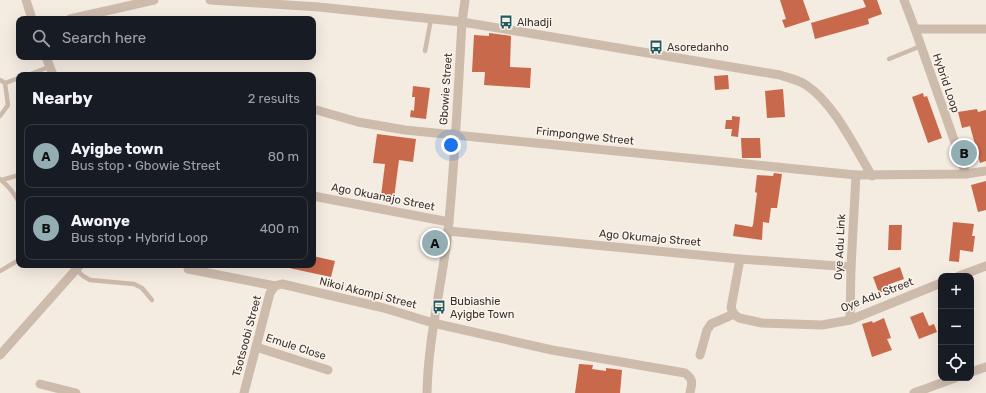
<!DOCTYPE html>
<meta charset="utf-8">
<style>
body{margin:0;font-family:Rubik,sans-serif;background:#242831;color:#f1f3f6}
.controls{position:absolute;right:12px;bottom:12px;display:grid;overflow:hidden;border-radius:8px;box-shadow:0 4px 16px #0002}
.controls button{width:36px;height:36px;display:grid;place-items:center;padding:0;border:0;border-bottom:1px solid #363941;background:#171b24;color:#f1f3f6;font:20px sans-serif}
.you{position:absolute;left:451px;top:145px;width:14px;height:14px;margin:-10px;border:3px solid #fff;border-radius:50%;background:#1a73e8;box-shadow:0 0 0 6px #1a73e833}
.badge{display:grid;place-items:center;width:26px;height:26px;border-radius:50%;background:#92aeb2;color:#111;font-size:13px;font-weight:700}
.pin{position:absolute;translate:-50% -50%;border:2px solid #fff;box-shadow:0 1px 4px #0006}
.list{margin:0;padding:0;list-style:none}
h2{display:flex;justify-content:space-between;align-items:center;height:52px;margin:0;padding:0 16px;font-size:17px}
h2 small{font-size:13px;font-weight:400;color:#9ea1a6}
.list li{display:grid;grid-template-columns:26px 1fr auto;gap:12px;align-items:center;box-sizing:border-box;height:64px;margin:0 8px 8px;padding:0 8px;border:1px solid #363941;border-radius:8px}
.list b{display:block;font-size:15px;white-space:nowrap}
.list p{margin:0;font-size:13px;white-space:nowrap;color:#9ea1a6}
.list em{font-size:13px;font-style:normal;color:#9ea1a6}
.icon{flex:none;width:22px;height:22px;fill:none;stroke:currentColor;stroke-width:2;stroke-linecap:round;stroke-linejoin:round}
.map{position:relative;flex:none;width:986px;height:393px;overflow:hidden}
.search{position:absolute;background:#171b24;box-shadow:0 4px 16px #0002;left:16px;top:16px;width:300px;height:44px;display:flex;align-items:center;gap:10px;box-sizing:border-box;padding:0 14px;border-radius:8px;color:#9ea1a6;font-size:15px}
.panel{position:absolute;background:#171b24;box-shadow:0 4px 16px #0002;left:16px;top:72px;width:300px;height:196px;border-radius:8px}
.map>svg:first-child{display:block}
.building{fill:#c8694b}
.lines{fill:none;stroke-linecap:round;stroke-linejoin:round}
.lane{stroke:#cdbbac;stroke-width:4.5}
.street{stroke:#cdbbac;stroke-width:9}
.labels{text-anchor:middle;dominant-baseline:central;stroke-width:3;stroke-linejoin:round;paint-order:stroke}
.poi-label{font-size:11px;fill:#3b302b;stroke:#fbf5ee;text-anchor:start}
.street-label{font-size:11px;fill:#3b302b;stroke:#fbf5ee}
</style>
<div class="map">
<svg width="986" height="393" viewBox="0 0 986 393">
<rect width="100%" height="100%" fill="#f4ebe1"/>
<g class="building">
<path d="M780 0H803L810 20 785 28 782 20 786 19Z"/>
<path d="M863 0H877L882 14 868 19 869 24 815 39 811 23 866 7Z"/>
<path d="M489 33 511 36 510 67 531 68 530 88 484 85 485 72H472L474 35 489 36Z"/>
<path d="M728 75 729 89 715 90 714 76Z"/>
<path d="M413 86 430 88 426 119 410 117 411 110 414 111 415 97H412Z"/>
<path d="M783 89 785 117 767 118 765 91Z"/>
<path d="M923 93 924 97 927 96 942 138 928 143 912 97Z"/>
<path d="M977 109 978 112 986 110V161L980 163 970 126 962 128 958 112Z"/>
<path d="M732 116 740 117 738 137 731 136 732 129H725L726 120H732Z"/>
<path d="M377 134 416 139 413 162 399 160 394 198 381 196 385 164 373 163Z"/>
<path d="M741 138H760L761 158H742Z"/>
<path d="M774 173 782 174 777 208H771L769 223 763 222 762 240 733 236 735 224 752 227 753 225 757 193 755 192 757 175 773 176Z"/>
<path d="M986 181V210L978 212 971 185Z"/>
<path d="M953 222 974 224 972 236H975L973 252 960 250 959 262 949 261Z"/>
<path d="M889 225H902L901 250H888Z"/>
<path d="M313 256 335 261 331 277 289 268V265H313Z"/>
<path d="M900 267 904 279 890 284 892 288 879 293 873 277Z"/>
<path d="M923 312 929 326 934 324 937 332 919 339 910 317Z"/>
<path d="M884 318 891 338 887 339 892 350 872 357 862 324 872 321 873 323Z"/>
<path d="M579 364 593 365 592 369 606 371V368L622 370 620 393H575Z"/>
</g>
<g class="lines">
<g class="lane">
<path d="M425 51 431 19"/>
<path d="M889 59 921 46"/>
<path d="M28 75 49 67"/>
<path d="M0 80 5 83 19 78"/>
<path d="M0 116 8 105 5 83"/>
<path d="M0 179C8 186 15 193 19 203"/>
<path d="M2 180 19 175"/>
<path d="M76 269 83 276 90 280 134 284 142 288 152 300"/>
<path d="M0 271 19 260"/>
</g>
<g class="street">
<path d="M26 0 32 19"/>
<path d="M210 0 319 7 462 22 780 75C789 78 799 80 806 85 834 103 855 148 872 176"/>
<path d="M904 0 915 29 966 174"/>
<path d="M70 19 154 0"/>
<path d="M915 29H986"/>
<path d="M46 57 53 75"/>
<path d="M313 109 358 122 405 130 856 175 966 174 986 171"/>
<path d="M313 196 449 222"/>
<path d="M448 231 740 259 851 267"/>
<path d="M740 259 731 308 734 314 739 318 762 323 822 325 850 320 941 283"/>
<path d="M188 269 275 286 282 284 384 308 433 323 552 350 685 373C694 380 692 383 690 393"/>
<path d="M959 276 986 266"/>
<path d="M850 320 851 267 856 175"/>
<path d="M256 347 328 370"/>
<path d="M0 355 80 265"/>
<path d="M700 355 707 330 711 324 734 314"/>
<path d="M971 372 986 367"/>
<path d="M40 384 76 393"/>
<path d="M244 393 270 293 275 286"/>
<path d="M427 393C428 338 442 285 448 231 455 162 458 91 462 22L465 0"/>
<path d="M914 393 955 378"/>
</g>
</g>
<defs>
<g id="bus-bare" transform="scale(1.08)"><path d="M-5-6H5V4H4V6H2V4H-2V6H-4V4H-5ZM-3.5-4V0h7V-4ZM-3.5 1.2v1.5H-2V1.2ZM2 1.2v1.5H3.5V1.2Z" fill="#1f5a5e" stroke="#fbf5ee" stroke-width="2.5" paint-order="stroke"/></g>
</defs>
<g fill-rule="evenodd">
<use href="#bus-bare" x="506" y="22"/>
<use href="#bus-bare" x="656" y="47"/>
<use href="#bus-bare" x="439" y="307"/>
</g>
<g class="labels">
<g class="poi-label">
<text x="517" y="22">Alhadji</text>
<text x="667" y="47">Asoredanho</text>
<text x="450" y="301">Bubiashie<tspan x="450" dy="13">Ayigbe Town</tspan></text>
</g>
<g class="street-label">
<text transform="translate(946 83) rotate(71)">Hybrid Loop</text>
<text transform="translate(446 89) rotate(-86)">Gbowie Street</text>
<text transform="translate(585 136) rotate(6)">Frimpongwe Street</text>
<text transform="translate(383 197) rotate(11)">Ago Okuanajo Street</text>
<text transform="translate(650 238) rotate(5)">Ago Okumajo Street</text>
<text transform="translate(840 247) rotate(-87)">Oye Adu Link</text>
<text transform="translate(368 293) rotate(14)">Nikoi Akompi Street</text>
<text transform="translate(877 295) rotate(-21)">Oye Adu Street</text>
<text transform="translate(247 336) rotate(-75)">Tsotsoobi Street</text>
<text transform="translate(296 347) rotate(18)">Emule Close</text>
</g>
</g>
</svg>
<div class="controls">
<button>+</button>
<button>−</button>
<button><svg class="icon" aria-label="locate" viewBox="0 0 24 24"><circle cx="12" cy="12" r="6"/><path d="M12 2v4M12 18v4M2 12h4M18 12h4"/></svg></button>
</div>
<div class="you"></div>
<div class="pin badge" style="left:435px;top:243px">A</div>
<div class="pin badge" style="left:964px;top:153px">B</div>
<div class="search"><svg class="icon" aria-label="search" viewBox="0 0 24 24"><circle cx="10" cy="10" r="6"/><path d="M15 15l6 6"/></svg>Search here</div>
<section class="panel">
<h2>Nearby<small>2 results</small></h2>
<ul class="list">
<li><span class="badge">A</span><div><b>Ayigbe town</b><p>Bus stop · Gbowie Street</p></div><em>80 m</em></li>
<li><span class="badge">B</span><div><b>Awonye</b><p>Bus stop · Hybrid Loop</p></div><em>400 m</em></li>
</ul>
</section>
</div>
